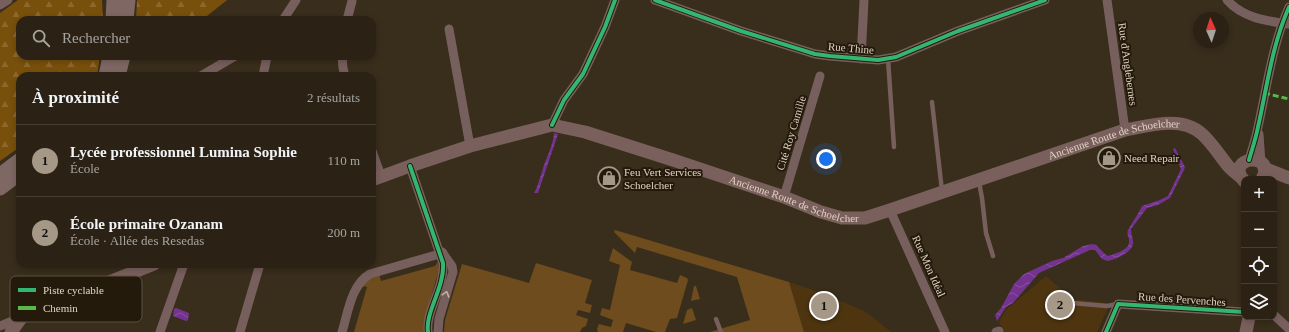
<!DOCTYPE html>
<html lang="fr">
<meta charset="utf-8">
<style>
body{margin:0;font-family:"Times New Roman",serif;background:#372f22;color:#f1f3f6}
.controls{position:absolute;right:12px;bottom:12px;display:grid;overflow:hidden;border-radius:8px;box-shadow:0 2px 6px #0003}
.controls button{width:36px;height:36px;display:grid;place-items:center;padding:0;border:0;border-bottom:1px solid #473f34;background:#2b2215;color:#f1f3f6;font:20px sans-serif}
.compass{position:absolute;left:1193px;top:12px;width:36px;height:36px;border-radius:50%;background:#2b2215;box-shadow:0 2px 6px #0003;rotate:357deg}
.you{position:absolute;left:826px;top:159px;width:14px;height:14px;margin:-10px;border:3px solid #fff;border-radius:50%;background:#1a73e8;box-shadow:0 0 0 6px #1a73e833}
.badge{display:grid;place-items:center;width:26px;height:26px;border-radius:50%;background:#a69887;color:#111;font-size:13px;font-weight:700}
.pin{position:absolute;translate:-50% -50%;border:2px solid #fff;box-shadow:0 1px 4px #0006}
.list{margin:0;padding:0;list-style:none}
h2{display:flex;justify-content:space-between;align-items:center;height:52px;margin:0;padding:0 16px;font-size:17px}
h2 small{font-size:13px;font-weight:400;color:#a6a4a0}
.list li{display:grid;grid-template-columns:26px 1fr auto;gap:12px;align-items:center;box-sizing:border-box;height:72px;padding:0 16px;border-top:1px solid #473f34}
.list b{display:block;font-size:15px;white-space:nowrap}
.list p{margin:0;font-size:13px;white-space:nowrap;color:#a6a4a0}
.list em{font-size:13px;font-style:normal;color:#a6a4a0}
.icon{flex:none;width:22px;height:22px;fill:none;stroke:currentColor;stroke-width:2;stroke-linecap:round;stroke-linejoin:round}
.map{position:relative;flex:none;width:1289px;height:332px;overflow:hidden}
.search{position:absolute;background:#2b2215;box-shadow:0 2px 6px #0003;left:16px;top:16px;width:360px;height:44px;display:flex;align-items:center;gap:10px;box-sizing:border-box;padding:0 14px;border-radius:12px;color:#a6a4a0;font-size:15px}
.panel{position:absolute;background:#2b2215;box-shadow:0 2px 6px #0003;left:16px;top:72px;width:360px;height:196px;border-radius:12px}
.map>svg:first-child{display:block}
.built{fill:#4e3510}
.green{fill:#6e4c1d}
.forest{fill:url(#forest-firs)}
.water{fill:url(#water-waves)}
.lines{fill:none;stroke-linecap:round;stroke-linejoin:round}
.lane{stroke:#775f5d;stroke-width:4.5}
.street{stroke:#775f5d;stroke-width:9}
.secondary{stroke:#7a605d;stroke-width:13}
.primary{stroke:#7f6863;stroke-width:15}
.quiet{stroke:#58b947;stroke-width:3;stroke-dasharray:6 3;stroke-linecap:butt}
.cycleway-casing{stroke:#241a0c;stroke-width:6}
.cycleway{stroke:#33b770;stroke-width:4}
.oneway{stroke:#c0afa2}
.labels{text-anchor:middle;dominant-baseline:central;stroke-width:4;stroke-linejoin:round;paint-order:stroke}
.street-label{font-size:11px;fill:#e0d1c0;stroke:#241a0c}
.poi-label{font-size:11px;fill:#e0d1c0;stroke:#241a0c;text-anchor:start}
.key{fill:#241a0c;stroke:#5c5142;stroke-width:1}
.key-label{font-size:11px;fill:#e0d1c0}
</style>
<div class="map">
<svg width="1289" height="332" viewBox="0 0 1289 332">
<defs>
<pattern id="forest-firs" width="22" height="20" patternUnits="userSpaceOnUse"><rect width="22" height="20" fill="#79500b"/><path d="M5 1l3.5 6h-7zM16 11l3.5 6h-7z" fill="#8c682d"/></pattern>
<pattern id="water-waves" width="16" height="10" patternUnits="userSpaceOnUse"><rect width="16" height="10" fill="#743391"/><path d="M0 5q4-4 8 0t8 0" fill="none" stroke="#88509f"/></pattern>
</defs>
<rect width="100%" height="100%" fill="#392d1c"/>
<g class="built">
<path d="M1046 276 1072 299 1107 303V310L1097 332H1005L999 322 1006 310Z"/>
<path d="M789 282 822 293 862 310 874 318 891 332H804Z"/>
</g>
<g class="green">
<path d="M615 230 789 282 804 332H710L750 320 737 277 637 247 635 253 614 232Z"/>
<path d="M613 248 632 262 630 270 677 283 680 275 687 278 688 280 677 318 670 319 665 332H656L626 323 623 332H598L597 329 599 324 611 327 613 320 600 315 602 308 610 310 620 265 609 261Z"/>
<path d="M438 262 439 270 424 321 423 332H354L367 287 362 286 363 283 379 274 381 281 435 266Z"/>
<path d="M536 263 592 280 585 303 592 305 590 313 578 310 576 315 588 319 586 326 582 328 580 332H444L445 320 462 264 529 283Z"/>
<path d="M694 286H696L700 299 691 301Z"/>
<path d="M692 308 696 320 683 324 687 310Z"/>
</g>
<g class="forest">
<path d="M18 0H102L103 20H20V56H100L97 76H20V147L0 161V13Z"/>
<path d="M137 0H227L202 20H136Z"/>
</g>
<g class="water">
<path d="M554 133 558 134 538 193H534C538 186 539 180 542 172 545 159 553 147 554 133Z"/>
<path d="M1175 148 1185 167 1184 170 1170 198 1158 205 1147 208 1131 229C1131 234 1133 238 1133 242 1134 252 1116 259 1108 261L1102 259 1095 250H1090L1039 273 1013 303 1006 307 997 321 995 315 1001 308 1014 284 1024 274 1052 261 1063 258 1083 246 1092 244 1096 245 1105 254 1108 256C1114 254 1128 250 1129 243 1130 238 1126 235 1128 230 1132 222 1138 215 1142 206L1160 200 1168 196 1181 169 1173 149Z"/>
<path d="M176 308 189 313 188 320 186 321 173 316 174 309Z"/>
</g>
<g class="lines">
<g class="lane">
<path d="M888 59 894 147"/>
<path d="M932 102 942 191"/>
<path d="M979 182 982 198 986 233 993 256"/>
<path d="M1060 302 1107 306 1118 304"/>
<path d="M716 319 721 332"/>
</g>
<g class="street">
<path d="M655 0 741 31 815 54 830 56 878 60 896 57 958 31 1045 0"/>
<path d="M1107 0 1125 130"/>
<path d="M1227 0C1243 18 1266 21 1289 24"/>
<path d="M0 5 8 0"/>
<path d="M283 20 296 0"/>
<path d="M347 20 352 1"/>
<path d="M449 29 470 146"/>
<path d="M342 56 343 68 345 76"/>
<path d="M861 59 864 0"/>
<path d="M201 76 235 56"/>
<path d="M263 76 267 56"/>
<path d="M552 125 564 100 583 74 605 27 615 0"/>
<path d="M1259 134 1261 163"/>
<path d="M372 151 381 176"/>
<path d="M1249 160C1252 149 1256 138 1258 127 1267 87 1272 45 1289 7"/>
<path d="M410 166 443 263C445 287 425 312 428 332"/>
<path d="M784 197 820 76"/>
<path d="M890 210 945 332"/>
<path d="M1274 315 1289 329"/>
<path d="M0 326 22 317"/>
<path d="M160 332 184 264"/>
<path d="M240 332 260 264"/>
<path d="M342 332C348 313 351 285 370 274L443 253"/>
<path d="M438 332 439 319 453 272 452 266 442 252"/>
<path d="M996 332 999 331"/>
<path d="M1106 332 1118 304 1244 312"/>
</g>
<g class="secondary">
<path d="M1264 168 1289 178"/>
<path id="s1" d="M372 180 410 166 470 146 552 125 585 132 673 160 784 197 821 212 842 218H865L890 210 1125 130C1148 126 1181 115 1202 134 1212 143 1220 156 1229 167 1233 171 1238 175 1243 179"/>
<path d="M1244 181C1223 156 1278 151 1262 179"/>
<path d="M11 332 22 317 154 264"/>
<path d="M1246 332 1249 317"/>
</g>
<g class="primary">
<path d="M113 20 114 0"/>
<path d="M126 20 128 0"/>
<path d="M106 76 110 56"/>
<path d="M118 76 123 56"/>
<path d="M0 175 20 160"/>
<path d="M0 188 20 173"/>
</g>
<path class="quiet" d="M1264 93 1289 99"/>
<g class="cycleway-casing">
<g id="cycleway">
<path d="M655 0 741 31 815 54 830 56 878 60 896 57 958 31 1045 0"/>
<path d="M552 125 564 100 583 74 605 27 615 0"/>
<path d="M1249 160C1252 149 1256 138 1258 127 1267 87 1272 45 1289 7"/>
<path d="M410 166 443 263C445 287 425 312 428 332"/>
<path d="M1106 332 1118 304 1244 312"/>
</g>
</g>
<use href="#cycleway" class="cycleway"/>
</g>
<defs><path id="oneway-chevron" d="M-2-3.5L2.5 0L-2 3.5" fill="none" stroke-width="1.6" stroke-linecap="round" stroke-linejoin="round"/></defs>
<use class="oneway" href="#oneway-chevron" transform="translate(446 294) rotate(-73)"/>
<defs>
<g id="shop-ring" transform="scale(1.15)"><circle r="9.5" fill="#241a0c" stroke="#a69887" stroke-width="1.5"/><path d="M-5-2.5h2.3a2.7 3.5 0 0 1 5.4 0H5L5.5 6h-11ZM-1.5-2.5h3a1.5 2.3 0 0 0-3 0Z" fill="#a69887"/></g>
</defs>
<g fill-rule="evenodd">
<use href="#shop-ring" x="1109" y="158"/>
<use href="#shop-ring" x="609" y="178"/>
</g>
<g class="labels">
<g class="street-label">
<text transform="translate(851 48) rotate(5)">Rue Thine</text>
<text transform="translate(1128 64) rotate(82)">Rue d'Anglebernes</text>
<text transform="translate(791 133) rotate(-73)">Cité Roy Camille</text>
<text stroke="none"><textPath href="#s1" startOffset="778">Ancienne Route de Schoelcher</textPath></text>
<text stroke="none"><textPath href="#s1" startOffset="442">Ancienne Route de Schoelcher</textPath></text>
<text transform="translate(929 266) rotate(66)">Rue Mon Idéal</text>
<text transform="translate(1182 299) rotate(4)">Rue des Pervenches</text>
</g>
<g class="poi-label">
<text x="1124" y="158">Need Repair</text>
<text x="624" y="172">Feu Vert Services<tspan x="624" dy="13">Schoelcher</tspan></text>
</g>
</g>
<rect x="10" y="276" width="132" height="46" rx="6" class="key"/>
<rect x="18" y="288" width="18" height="4" fill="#33b770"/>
<rect x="18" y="306" width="18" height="4" fill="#58b947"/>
<g class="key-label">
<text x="43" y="294">Piste cyclable</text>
<text x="43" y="312">Chemin</text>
</g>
</svg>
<div class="controls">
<button>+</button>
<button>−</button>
<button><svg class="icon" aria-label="locate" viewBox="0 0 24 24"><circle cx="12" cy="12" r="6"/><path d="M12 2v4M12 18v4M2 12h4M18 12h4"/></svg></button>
<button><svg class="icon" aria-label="layers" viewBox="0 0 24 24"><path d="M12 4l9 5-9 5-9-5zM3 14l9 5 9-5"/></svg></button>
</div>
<svg class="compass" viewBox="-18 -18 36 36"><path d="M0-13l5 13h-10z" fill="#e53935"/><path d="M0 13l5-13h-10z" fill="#a6a4a0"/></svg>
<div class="you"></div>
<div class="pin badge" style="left:824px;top:306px">1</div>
<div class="pin badge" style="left:1060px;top:305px">2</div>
<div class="search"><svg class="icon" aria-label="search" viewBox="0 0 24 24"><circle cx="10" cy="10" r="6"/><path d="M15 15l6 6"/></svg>Rechercher</div>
<section class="panel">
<h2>À proximité<small>2 résultats</small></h2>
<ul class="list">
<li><span class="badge">1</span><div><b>Lycée professionnel Lumina Sophie</b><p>École</p></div><em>110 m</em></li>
<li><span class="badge">2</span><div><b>École primaire Ozanam</b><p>École · Allée des Resedas</p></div><em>200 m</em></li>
</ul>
</section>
</div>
